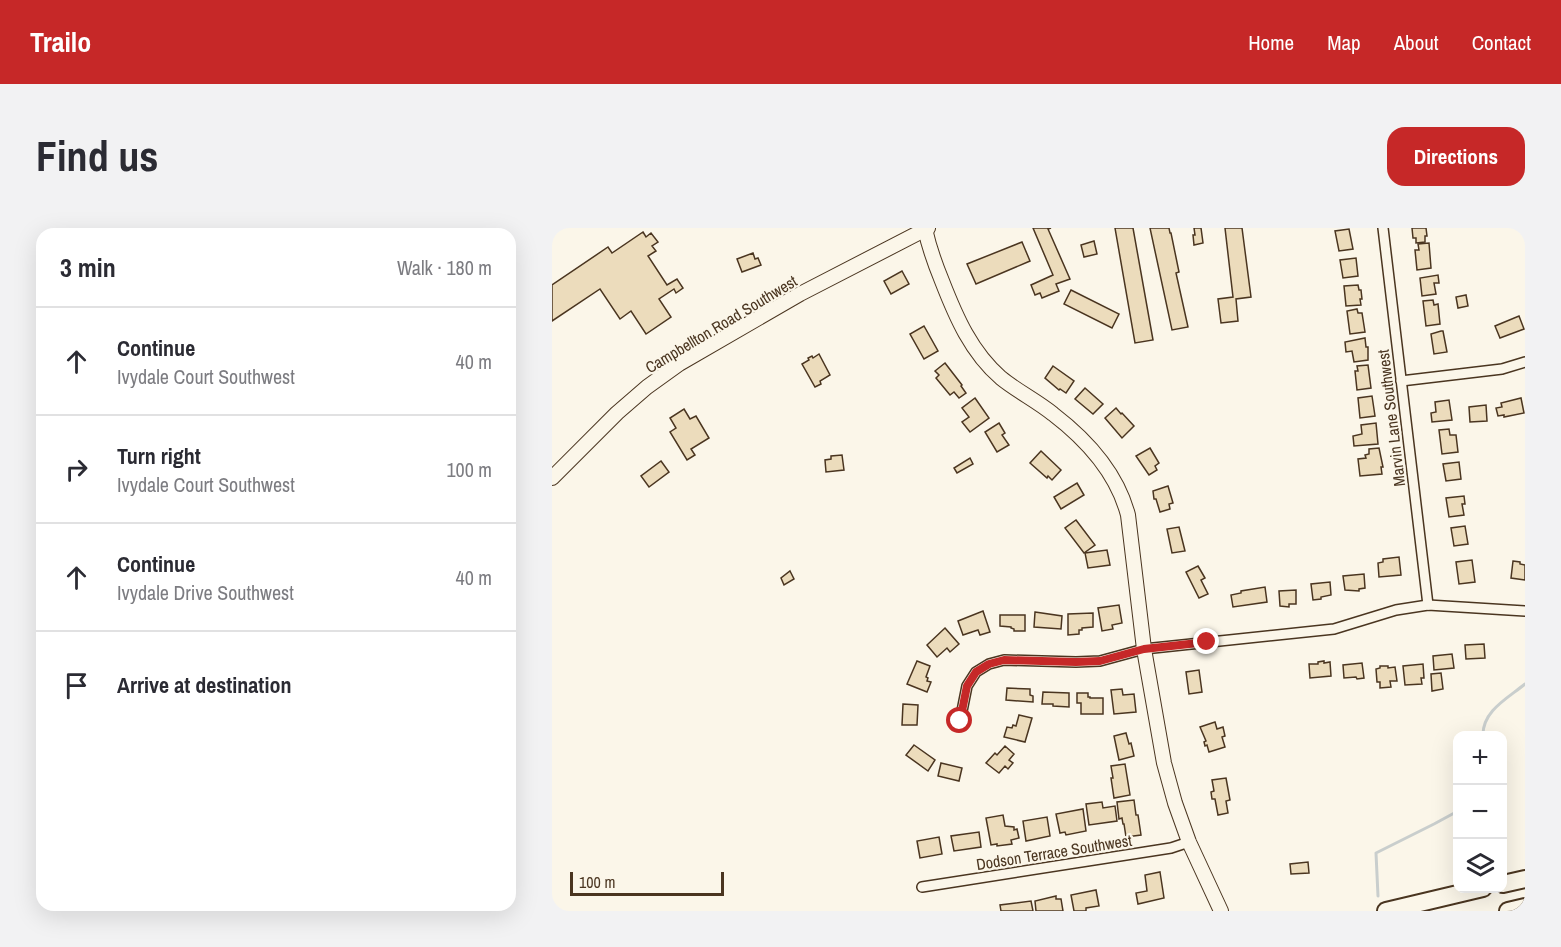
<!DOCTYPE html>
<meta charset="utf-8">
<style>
body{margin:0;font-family:"Archivo Narrow",sans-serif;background:#f2f2f3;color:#2b2b33}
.controls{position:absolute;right:18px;bottom:18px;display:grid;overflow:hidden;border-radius:12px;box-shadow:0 6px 24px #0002}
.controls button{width:54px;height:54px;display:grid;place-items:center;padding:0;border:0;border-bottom:2px solid #e1e1e2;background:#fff;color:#2b2b33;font:30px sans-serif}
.scale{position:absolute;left:18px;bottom:15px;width:154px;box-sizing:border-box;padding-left:6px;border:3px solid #4a3520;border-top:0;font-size:16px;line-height:21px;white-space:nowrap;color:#4a3520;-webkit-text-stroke:4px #fbf6e9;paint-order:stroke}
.stop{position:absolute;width:18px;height:18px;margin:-14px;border:4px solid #c62828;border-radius:50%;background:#fff}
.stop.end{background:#c62828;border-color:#fff;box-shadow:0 2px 6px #0008}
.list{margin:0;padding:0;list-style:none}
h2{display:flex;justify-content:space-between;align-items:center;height:78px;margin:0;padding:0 24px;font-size:26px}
h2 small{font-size:20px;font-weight:400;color:#7c7c81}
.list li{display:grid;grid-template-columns:39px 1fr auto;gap:18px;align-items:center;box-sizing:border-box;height:108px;padding:0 24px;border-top:2px solid #e1e1e2}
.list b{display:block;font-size:22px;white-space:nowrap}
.list p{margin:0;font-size:20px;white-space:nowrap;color:#7c7c81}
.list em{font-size:20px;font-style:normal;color:#7c7c81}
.icon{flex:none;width:33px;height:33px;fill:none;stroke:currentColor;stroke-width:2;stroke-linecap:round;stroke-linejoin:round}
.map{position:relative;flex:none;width:973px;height:683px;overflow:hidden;border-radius:18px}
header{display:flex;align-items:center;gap:36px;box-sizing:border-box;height:84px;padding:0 30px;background:#c62828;color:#fff}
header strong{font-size:28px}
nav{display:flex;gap:33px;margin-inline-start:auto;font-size:21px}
.intro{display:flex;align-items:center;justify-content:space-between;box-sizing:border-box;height:144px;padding:0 36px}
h1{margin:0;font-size:42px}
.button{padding:15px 27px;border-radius:18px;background:#c62828;color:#fff;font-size:21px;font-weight:700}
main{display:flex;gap:36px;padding:0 36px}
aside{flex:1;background:#fff;border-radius:18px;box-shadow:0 6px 24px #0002}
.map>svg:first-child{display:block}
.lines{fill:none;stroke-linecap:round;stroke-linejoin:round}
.stream{stroke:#c9cecd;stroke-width:3}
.building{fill:#ecdcbc;stroke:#4a3520;stroke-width:1.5}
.street-casing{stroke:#4a3520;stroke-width:12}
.secondary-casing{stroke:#4a3520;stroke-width:16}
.highway-casing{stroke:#4a3520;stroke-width:20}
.street{stroke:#fbf6e9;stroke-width:9}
.secondary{stroke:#fbf6e9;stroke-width:14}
.highway{stroke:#fbf6e9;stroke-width:16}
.route{stroke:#c62828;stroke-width:8}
.labels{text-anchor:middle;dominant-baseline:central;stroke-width:4.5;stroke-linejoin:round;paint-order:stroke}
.street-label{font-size:16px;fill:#4a3520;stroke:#fbf6e9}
</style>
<header>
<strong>Trailo</strong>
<nav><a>Home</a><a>Map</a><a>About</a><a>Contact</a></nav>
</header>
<div class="intro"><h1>Find us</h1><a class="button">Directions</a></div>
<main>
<aside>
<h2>3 min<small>Walk · 180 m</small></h2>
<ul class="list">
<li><svg class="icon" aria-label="ahead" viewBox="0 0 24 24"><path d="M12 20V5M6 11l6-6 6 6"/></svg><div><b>Continue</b><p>Ivydale Court Southwest</p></div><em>40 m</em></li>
<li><svg class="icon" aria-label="right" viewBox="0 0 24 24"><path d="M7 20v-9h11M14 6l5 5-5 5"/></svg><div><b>Turn right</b><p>Ivydale Court Southwest</p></div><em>100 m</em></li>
<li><svg class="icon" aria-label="ahead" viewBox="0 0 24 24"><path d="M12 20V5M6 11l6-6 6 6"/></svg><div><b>Continue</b><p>Ivydale Drive Southwest</p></div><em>40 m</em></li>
<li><svg class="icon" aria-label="arrive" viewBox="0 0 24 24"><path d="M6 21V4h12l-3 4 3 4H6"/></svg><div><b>Arrive at destination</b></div></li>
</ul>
</aside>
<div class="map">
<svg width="973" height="683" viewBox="0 0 973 683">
<rect width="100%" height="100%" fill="#fbf6e9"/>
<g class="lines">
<g class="stream">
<path d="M931 508C930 483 956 470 973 456"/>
<path d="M826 668 824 625 882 596 906 583"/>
</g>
</g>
<g class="building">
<path d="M481 0H499L496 1 518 51 504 56 507 63 490 70 488 65 483 67 479 57 501 47Z"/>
<path d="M563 0H581L601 112 583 115Z"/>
<path d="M598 0H617L618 5H619L627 44 624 45 636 99 620 102Z"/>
<path d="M642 0H649L651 15 642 17 641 7H643Z"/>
<path d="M673 0H690L699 69 684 71 686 93 669 95 666 71 681 69Z"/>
<path d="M860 0H874L875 8H873V14L864 15V10H861Z"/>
<path d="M797 1 801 21 787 23 783 3Z"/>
<path d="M91 4 94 9 99 5 106 14 100 18 104 23 96 28 115 57 125 51 131 60 124 65 122 61 107 71 119 89 94 106 79 83 68 91 48 61 0 93V57L56 19 60 25Z"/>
<path d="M542 13 545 26 532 29 529 17Z"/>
<path d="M470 14 478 33 424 56 415 36Z"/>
<path d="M877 15 879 40 865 42 863 22H867L866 16Z"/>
<path d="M201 25 203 31 206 30 209 37 190 44 185 31Z"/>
<path d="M804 30 806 48 791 50 788 32Z"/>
<path d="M350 43 357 56 339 66 332 53Z"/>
<path d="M886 47 887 55H882L884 66 870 68 868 50Z"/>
<path d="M806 57 807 62H809L810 71H808L809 77 794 78 792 58Z"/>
<path d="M519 62 567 86 560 100 512 76Z"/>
<path d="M914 67 916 78 906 80 904 69Z"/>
<path d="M881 72 882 77 886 76 888 96 874 98 871 73Z"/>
<path d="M805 81 806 85H810L813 104 798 106 795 83Z"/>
<path d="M967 88 972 101 948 110 943 98Z"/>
<path d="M372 98 386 123 372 131 358 106Z"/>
<path d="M889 103H891L895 124 882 126 879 106Z"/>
<path d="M813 110 814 119H816V132L802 134 800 123 794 124 793 114Z"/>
<path d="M267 126 278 147 268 153 269 156 263 159 250 136 257 132 256 130 260 128 261 130Z"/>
<path d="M393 135 410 157 409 158 414 165 407 170 402 164 398 167 384 150 387 147 383 143Z"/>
<path d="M816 137 819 160 805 162 803 143H806L805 138Z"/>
<path d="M501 138 522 153 514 165 508 161 507 162 493 150Z"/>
<path d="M533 160 551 176 541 186 523 171Z"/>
<path d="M820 168 823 188 808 190 806 170Z"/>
<path d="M423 170 437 190 418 204 410 194 417 189 410 180Z"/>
<path d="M969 170 972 185 952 189V187L946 188 944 180 950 179 949 175Z"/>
<path d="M897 172 900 192 880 194 879 185 884 184 883 174Z"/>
<path d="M934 177 935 193 918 194 917 179Z"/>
<path d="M564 180 569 186 570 185 582 198 570 210 553 190Z"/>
<path d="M132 181 138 191 144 188 157 210 139 221 143 227 135 232 118 204 124 200 118 190Z"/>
<path d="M447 195 453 205 450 207 457 217 445 224 433 204Z"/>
<path d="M824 195 826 216 802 218 801 208 810 206 809 197Z"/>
<path d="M897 201 898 207H904L906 224 890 226 887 202Z"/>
<path d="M598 220 607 235 603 238 605 242 597 247 584 228Z"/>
<path d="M827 220 831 239H829L830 246 808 248 806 231 814 230 813 227 817 226V221Z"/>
<path d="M489 223 509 242 500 252 496 248 495 250 478 235Z"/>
<path d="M290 227 292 242 274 244 273 232 279 231V228Z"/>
<path d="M418 230 421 236 405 245 402 240Z"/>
<path d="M109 233 117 244 97 259 89 248Z"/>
<path d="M907 234 909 251 894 253 891 236Z"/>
<path d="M525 255 532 267 509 281 502 269Z"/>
<path d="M616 258 621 275 617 276 618 281 608 284 604 271H602L601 263Z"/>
<path d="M912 268 913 276H910L912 287 897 289 894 270Z"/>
<path d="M524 292 543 317 532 325 513 300Z"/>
<path d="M913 298 916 316 902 318 899 300Z"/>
<path d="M627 299 633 323 620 325 615 301Z"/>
<path d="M555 322 558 337 536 340 533 325Z"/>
<path d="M847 329 849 347 827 349 826 335 831 334V331Z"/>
<path d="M920 332 923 354 907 356 904 334Z"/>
<path d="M961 333 968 334V336L973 337V352L959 350Z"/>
<path d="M646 338 653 350 649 352 656 366 647 370 634 344Z"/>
<path d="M238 343 242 351 232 357 229 350Z"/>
<path d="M812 346 813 360 807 361V363L793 362 791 348Z"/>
<path d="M778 354 779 367 769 369V371L761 372 759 356Z"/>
<path d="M713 359 715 374 681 379 679 367 689 365V363Z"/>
<path d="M744 362V376H737V379L728 378 727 363Z"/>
<path d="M567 377 570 395 560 397 561 401 550 403 546 380Z"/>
<path d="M431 383 438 404 428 407 426 402 411 407 406 393Z"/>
<path d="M483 384 510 388 509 401 482 399Z"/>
<path d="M541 385V399L530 400V402H527V406L516 407V386Z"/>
<path d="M448 387H473V403H462V401L459 400V399L448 398Z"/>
<path d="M393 400 407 416 398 424 395 420 385 429 375 417Z"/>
<path d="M932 416 933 430 914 431 913 417Z"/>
<path d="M900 426 902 440 882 442 881 428Z"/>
<path d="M365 433 378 438 374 449 376 450 375 453 379 454 375 464 355 456Z"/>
<path d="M772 433V435L778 434 779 448 758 450 757 436H766V434Z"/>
<path d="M810 435 812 450 805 451 804 449 792 450 791 437Z"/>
<path d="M871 436 872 450H869L870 456 853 457 851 438Z"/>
<path d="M828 438H836V440L843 439 845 453H838L839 459 828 460V454H825L824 441 828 440Z"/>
<path d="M647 442 650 464 637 466 634 444Z"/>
<path d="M889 445 891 461 880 463 879 446Z"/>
<path d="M455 460 478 461V467L481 468V474L454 472Z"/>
<path d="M570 461 571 467 582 466 584 484 562 486 559 462Z"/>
<path d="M491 464 517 465V479L501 478V476H490Z"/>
<path d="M525 465H536V469H538V470H551V486H529V475H525Z"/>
<path d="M351 476 366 477 365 497H350Z"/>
<path d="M467 487 480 490 473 514 452 509 455 499 460 500 461 497 464 498Z"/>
<path d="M663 494 665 501 671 499 673 508 670 509 673 519 657 524 655 517 653 518 652 514 654 513 648 499Z"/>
<path d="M574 505 577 516 579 515 582 528 567 532 562 508Z"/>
<path d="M362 517 383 532 376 543 354 527Z"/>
<path d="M453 518 462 526 457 532 461 535 456 541 453 538 447 545 434 535 443 525 445 527Z"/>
<path d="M389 535 410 540 407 553 386 548Z"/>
<path d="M573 536 578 567 562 570 559 550H561L559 538Z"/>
<path d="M674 550 678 572 674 573 676 585 666 587 663 571H660L659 564 662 563 660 552Z"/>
<path d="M582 572 584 587H586L589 607 574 609 572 596H571L570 590 567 591 565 574Z"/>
<path d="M550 574 551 580 563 578 565 593 537 597 534 576Z"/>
<path d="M531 581 534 603 514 607 513 604 508 605 504 586Z"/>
<path d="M451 587 453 598 462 599V602L465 601 467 610 459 612 460 616 445 618V616L439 617 434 590Z"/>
<path d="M495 589 498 608 474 613 471 593Z"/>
<path d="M427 604 429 619 402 623 399 608Z"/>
<path d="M387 609 390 626 368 630 365 613Z"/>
<path d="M756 634 757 645 739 646 738 636Z"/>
<path d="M608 644 612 670 586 676 584 665 595 663 593 647Z"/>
<path d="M544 662 547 678 534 680V683H522L519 667Z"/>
<path d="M504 668V671H509L511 683H484L483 673Z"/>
<path d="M479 673 481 683H449L448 677Z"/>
</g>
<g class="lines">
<g class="street-casing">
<g id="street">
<path d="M831 0 876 377"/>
<path d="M849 153 950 141 973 134"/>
<path d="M408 493 415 458 424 444 437 436 452 432 524 434 548 433 592 421 782 401 844 382 876 377 973 383"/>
<path d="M370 659 619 620 637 614"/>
</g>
</g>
<g class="secondary-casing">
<g id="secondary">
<path d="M373 1C377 19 383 36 390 53 404 89 419 124 449 150 465 163 485 173 501 186 535 212 565 245 576 287L592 421 612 535 623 575 637 614 669 683"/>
<path d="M0 250 65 185 95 159 127 136 248 66 376 0"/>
</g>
</g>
<g class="highway-casing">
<g id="highway">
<path d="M951 656 973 651"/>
<path d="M834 683 931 660"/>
<path d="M956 683 973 679"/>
</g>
</g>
<use href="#street" class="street"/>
<use href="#secondary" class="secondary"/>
<use href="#highway" class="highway"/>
</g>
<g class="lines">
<path class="route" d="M408 493 415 458 424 444 437 436 452 432 524 434 548 433 592 421 655 414"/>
</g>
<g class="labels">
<g class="street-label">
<text transform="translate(169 96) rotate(-31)">Campbellton Road Southwest</text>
<text transform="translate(839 190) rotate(-97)">Marvin Lane Southwest</text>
<text transform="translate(502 624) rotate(-9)">Dodson Terrace Southwest</text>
</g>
</g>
</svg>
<div class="controls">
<button>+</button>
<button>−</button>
<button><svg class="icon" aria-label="layers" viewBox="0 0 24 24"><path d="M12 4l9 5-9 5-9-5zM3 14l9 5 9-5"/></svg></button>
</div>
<div class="scale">100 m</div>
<div class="stop" style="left:408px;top:493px"></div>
<div class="stop end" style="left:655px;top:414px"></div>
</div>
</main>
